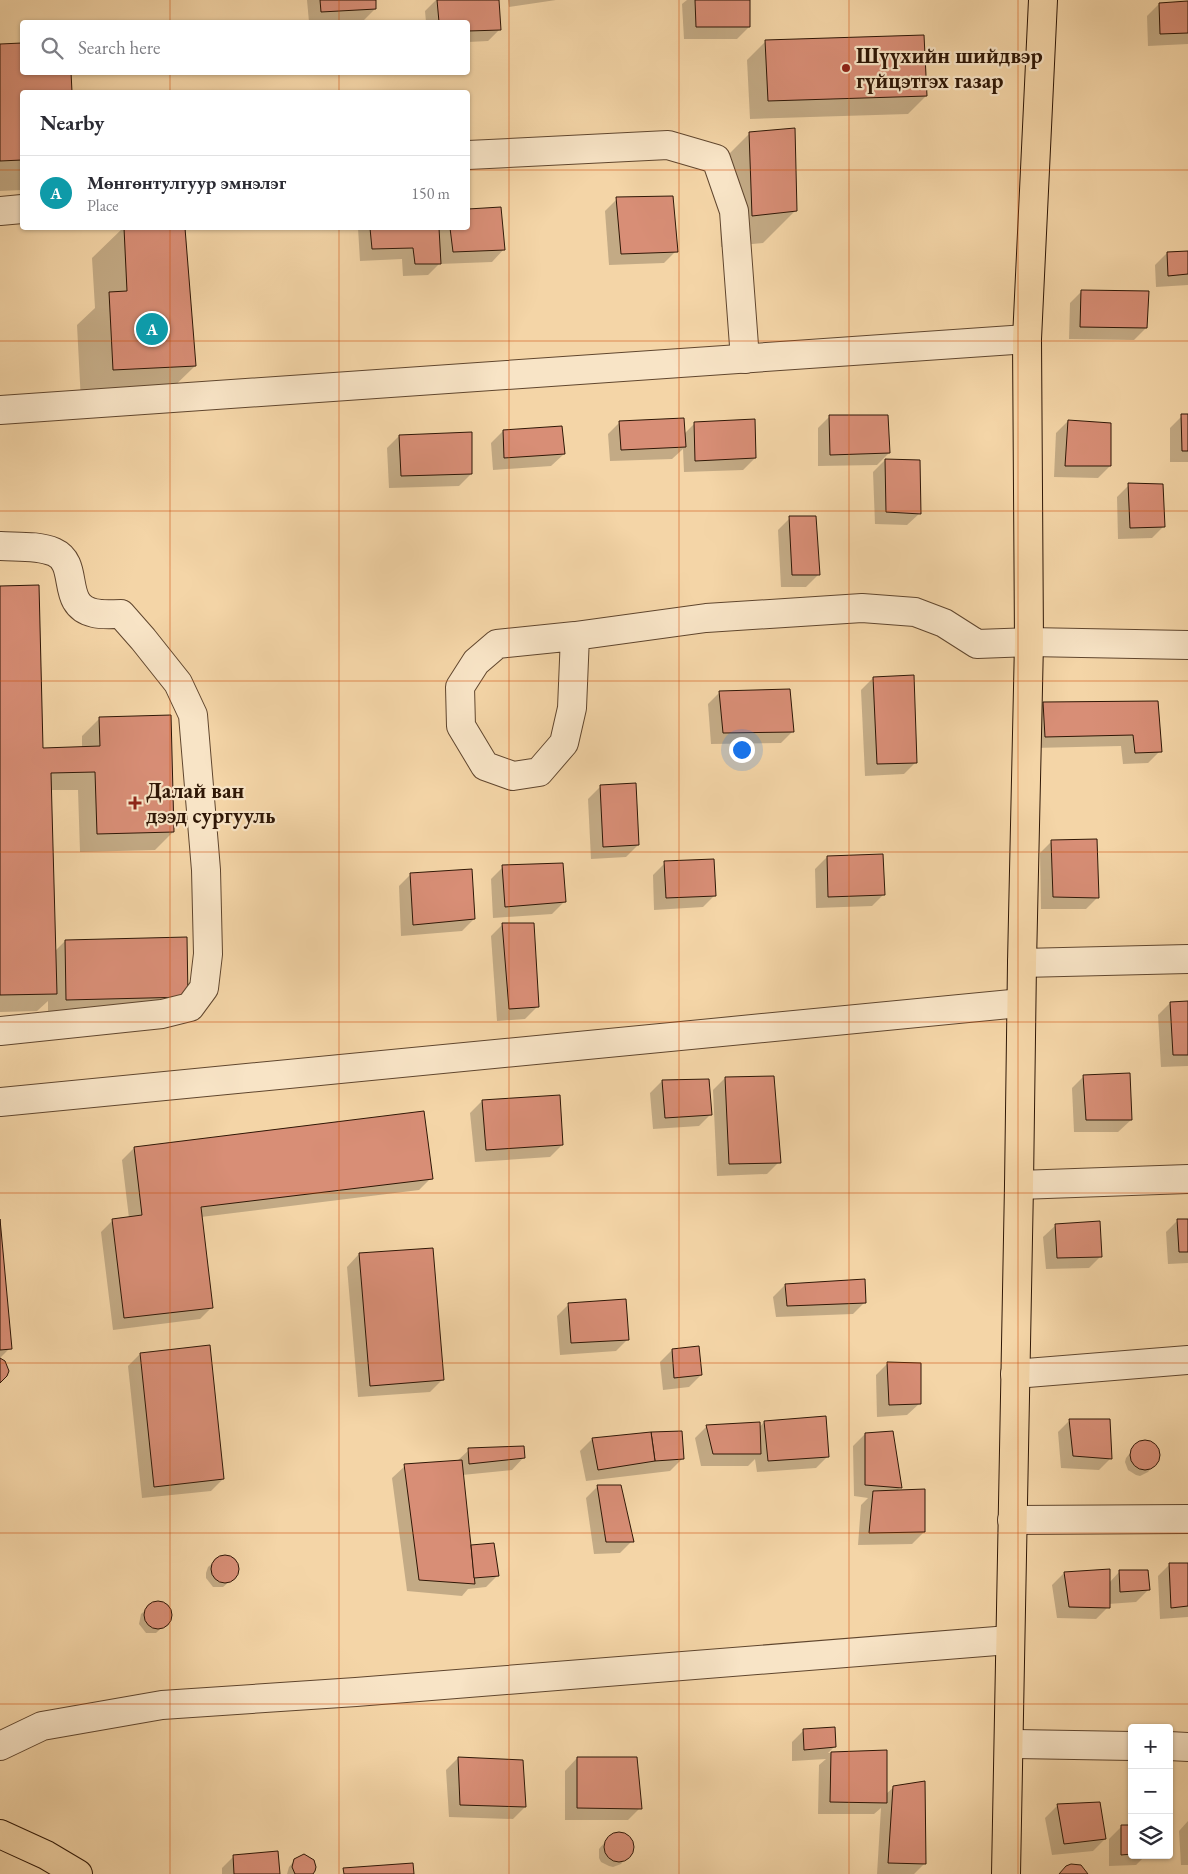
<!DOCTYPE html>
<meta charset="utf-8">
<style>
body{margin:0;font-family:"EB Garamond",serif;background:#f2f2f3;color:#2b2b33}
.controls{position:absolute;right:15px;bottom:15px;display:grid;overflow:hidden;border-radius:5px;box-shadow:0 1px 4px #0004}
.controls button{width:45px;height:45px;display:grid;place-items:center;padding:0;border:0;border-bottom:1px solid #e1e1e2;background:#fff;color:#2b2b33;font:25px sans-serif}
.you{position:absolute;left:741px;top:749px;width:18px;height:18px;margin:-12px;border:4px solid #fff;border-radius:50%;background:#1a73e8;box-shadow:0 0 0 8px #1a73e833}
.badge{display:grid;place-items:center;width:32px;height:32px;border-radius:50%;background:#8f2418;color:#fff;font-size:16px;font-weight:700}
.pin{position:absolute;translate:-50% -50%;border:2px solid #fff;box-shadow:0 1px 5px #0006}
.list{margin:0;padding:0;list-style:none}
h2{display:flex;justify-content:space-between;align-items:center;height:65px;margin:0;padding:0 20px;font-size:21px}
h2 small{font-size:16px;font-weight:400;color:#7c7c81}
.list li{display:grid;grid-template-columns:32px 1fr auto;gap:15px;align-items:center;box-sizing:border-box;height:75px;padding:0 20px;border-top:1px solid #e1e1e2}
.list b{display:block;font-size:19px;white-space:nowrap}
.list p{margin:0;font-size:16px;white-space:nowrap;color:#7c7c81}
.list em{font-size:16px;font-style:normal;color:#7c7c81}
.icon{flex:none;width:28px;height:28px;fill:none;stroke:currentColor;stroke-width:2;stroke-linecap:round;stroke-linejoin:round}
.map{position:relative;flex:none;width:1188px;height:1874px;overflow:hidden}
.search{position:absolute;background:#fff;box-shadow:0 1px 4px #0004;left:20px;top:20px;width:450px;height:55px;display:flex;align-items:center;gap:12px;box-sizing:border-box;padding:0 18px;border-radius:5px;color:#7c7c81;font-size:19px}
.panel{position:absolute;background:#fff;box-shadow:0 1px 4px #0004;left:20px;top:90px;width:450px;height:140px;border-radius:5px}
.map>svg:first-child{display:block}
.shadow{fill:#0003}
.building{fill:#d88e76;stroke:#2f1706}
.lines{fill:none;stroke-linecap:round;stroke-linejoin:round}
.minor-casing{stroke:#60462e;stroke-width:30}
.major-casing{stroke:#2f1706;stroke-width:30}
.minor{stroke:#f8e4c6;stroke-width:28}
.major{stroke:#f4d5a7;stroke-width:28}
.grid{fill:none;stroke:#cc4f0b;stroke-width:1;stroke-opacity:0.55}
.poi-dot{fill:#8f2418;stroke:#f8e4c6;stroke-width:2}
.labels{text-anchor:middle;dominant-baseline:central;stroke-width:4.5;stroke-linejoin:round;paint-order:stroke}
.poi-label{font-size:22px;font-weight:bold;fill:#2f1706;stroke:#f8e4c6;text-anchor:start}
</style>
<div class="map">
<svg width="1188" height="1874" viewBox="0 0 1188 1874">
<rect width="100%" height="100%" fill="#f4d5a7"/>
<filter id="stains"><feTurbulence type="fractalNoise" baseFrequency=".004" numOctaves="4"/><feColorMatrix values="0 0 0 0 .2 0 0 0 0 .09 0 0 0 0 .02 0 0 0 .5 -.17"/></filter>
<radialGradient id="worn" r=".72"><stop offset=".6" stop-color="#630" stop-opacity="0"/><stop offset="1" stop-color="#630" stop-opacity=".3"/></radialGradient>
<g class="shadow">
<path d="M307 0H374L375 9 363 21 309 22Z"/>
<path d="M436 0H498L500 29 488 41 468 42V22H426L425 11Z"/>
<path d="M508 0H556L509 7Z"/>
<path d="M687 0H748L749 27 737 39H684L682 4Z"/>
<path d="M1188 2V44L1148 46 1147 16 1159 4Z"/>
<path d="M765 42 926 96 908 114 750 119 747 60Z"/>
<path d="M22 44V72H70L71 92H22V190L0 191V45Z"/>
<path d="M750 133 795 211 763 243 721 247 718 165Z"/>
<path d="M617 199 676 251 664 263 609 265 605 211Z"/>
<path d="M500 208 504 249 492 262 439 264 428 275 403 276 402 259 360 261 358 228H468V210Z"/>
<path d="M123 228H184L195 366 162 398 81 402 77 325 95 308 92 258Z"/>
<path d="M1188 252V285L1156 287 1155 265 1167 253Z"/>
<path d="M1082 291 1146 328 1134 340 1069 339 1070 303Z"/>
<path d="M830 416 889 453 877 465 818 466V428Z"/>
<path d="M1182 416H1188V462H1170V428Z"/>
<path d="M1068 421 1110 466 1098 478 1054 477 1056 433Z"/>
<path d="M620 422 684 434 695 423 755 458 743 470 684 472 683 449 672 459 610 461 608 434Z"/>
<path d="M503 431 564 454 551 466 493 470 491 443Z"/>
<path d="M399 436 471 474 459 486 389 488 387 448Z"/>
<path d="M885 460 920 513 907 525 875 524 873 472Z"/>
<path d="M1129 485 1164 526 1152 538 1118 539 1117 497Z"/>
<path d="M790 518 818 575 806 587H781L778 530Z"/>
<path d="M0 587 42 749 82 748V736L100 718 173 832 155 850 80 852 78 790H50L54 952 65 941 186 997 48 1017V1001L37 1011 0 1012Z"/>
<path d="M873 678 916 762 904 774 865 776 861 690Z"/>
<path d="M720 692 793 731 781 743 711 744 708 704Z"/>
<path d="M1044 703H1157L1160 751 1148 763 1123 764 1121 746 1033 748 1032 715Z"/>
<path d="M635 784 638 845 626 857 591 859 588 799 600 787Z"/>
<path d="M1052 841 1098 897 1086 909H1041L1040 853Z"/>
<path d="M827 857 884 894 872 906 816 908 815 869Z"/>
<path d="M665 863 715 895 703 907 654 910 653 875Z"/>
<path d="M503 867 564 902 552 914 493 918 491 879Z"/>
<path d="M411 874 474 919 462 931 401 936 399 886Z"/>
<path d="M503 924 538 1006 525 1019 497 1021 491 936Z"/>
<path d="M1188 1002V1066L1161 1067 1158 1015 1170 1003Z"/>
<path d="M1084 1076 1131 1120 1118 1132H1074L1072 1088Z"/>
<path d="M725 1078 779 1162 767 1174 717 1176 713 1090Z"/>
<path d="M662 1081 711 1114 699 1126 653 1129 650 1093Z"/>
<path d="M482 1101 562 1145 550 1157 475 1162 470 1113Z"/>
<path d="M134 1148 431 1178 419 1190 201 1217 212 1307 200 1319 113 1330 101 1232 113 1220 129 1218 122 1160Z"/>
<path d="M1178 1220H1188V1263L1168 1264 1166 1232Z"/>
<path d="M1056 1225 1101 1256 1089 1268 1046 1269 1043 1237Z"/>
<path d="M0 1233 10 1348 0 1358Z"/>
<path d="M359 1254 442 1380 430 1392 358 1397 347 1267Z"/>
<path d="M785 1285 865 1302 853 1314 776 1317 773 1297Z"/>
<path d="M569 1304 628 1339 616 1351 560 1355 557 1316Z"/>
<path d="M672 1350 701 1375 689 1387 663 1390 660 1362Z"/>
<path d="M140 1354 223 1479 211 1491 142 1498 128 1366Z"/>
<path d="M888 1363 920 1403 907 1415 877 1417 876 1375Z"/>
<path d="M1070 1420 1111 1458 1099 1470 1061 1468 1058 1432Z"/>
<path d="M764 1422 828 1456 816 1468 757 1472 755 1459 748 1466H701L695 1438 707 1426 759 1428Z"/>
<path d="M865 1434 900 1488 896 1492 924 1532 912 1544 858 1545 861 1505 868 1498 854 1496 853 1446Z"/>
<path d="M592 1439 683 1458 670 1471 586 1481 580 1451Z"/>
<path d="M1147 1442 1155 1446 1158 1449 1159 1458 1148 1472 1140 1476 1136 1475 1128 1470 1125 1462 1126 1458 1138 1444Z"/>
<path d="M469 1450 524 1457 512 1470 462 1475 470 1546 492 1545 498 1575 486 1587 468 1589 462 1596 407 1591 392 1478 405 1466 456 1462Z"/>
<path d="M598 1486 632 1541 620 1553 594 1554 586 1498Z"/>
<path d="M222 1556 231 1557 238 1565 237 1575 223 1587H213L206 1578V1573L208 1567Z"/>
<path d="M1170 1564H1188V1617L1160 1619 1158 1576Z"/>
<path d="M1120 1571 1148 1590 1136 1602 1108 1604V1607L1096 1619 1057 1618 1052 1585 1064 1573 1109 1583Z"/>
<path d="M155 1602 164 1603 170 1611V1620L156 1633H146L139 1624 141 1614Z"/>
<path d="M804 1730 834 1747 828 1753 886 1751V1794L894 1787 925 1863 914 1874H877L881 1808 874 1814H818L819 1765 826 1759 792 1761V1742Z"/>
<path d="M458 1758 525 1807 513 1819 449 1817 446 1770Z"/>
<path d="M577 1758 640 1808 628 1820H565V1771Z"/>
<path d="M1057 1806 1105 1839 1093 1851 1052 1855 1045 1818Z"/>
<path d="M1188 1821V1865H1181L1179 1831Z"/>
<path d="M1132 1826V1855H1146L1136 1865 1109 1866V1839L1121 1827Z"/>
<path d="M620 1833 629 1837 631 1841 632 1850 621 1864 613 1867 609 1866 601 1862 599 1858V1849L611 1835Z"/>
<path d="M305 1855 311 1858 315 1867 312 1874H287L289 1867 295 1860Z"/>
<path d="M234 1856 279 1874H222V1868Z"/>
</g>
<g class="building">
<path d="M320 0H376V9L321 12Z"/>
<path d="M437 0H499L501 30 468 31V22H439Z"/>
<path d="M695 0H750V27H696Z"/>
<path d="M1188 1V33L1160 34 1159 3Z"/>
<path d="M924 35 927 96 768 101 765 40Z"/>
<path d="M22 43V72H71L72 92H22V160L0 161V44Z"/>
<path d="M795 128 797 211 752 216 749 132Z"/>
<path d="M673 196 678 252 621 254 616 197Z"/>
<path d="M501 207 505 250 453 252 450 228H468V209Z"/>
<path d="M124 228H185L196 366 113 370 109 292 127 291Z"/>
<path d="M370 228H439L441 264H415L413 248 372 249Z"/>
<path d="M1188 251V274L1168 276 1167 252Z"/>
<path d="M1081 290 1149 291 1147 328 1080 327Z"/>
<path d="M1181 414H1188V451H1182Z"/>
<path d="M829 415H888L890 453 830 455Z"/>
<path d="M684 418 686 447 621 450 619 421Z"/>
<path d="M755 419 756 458 695 461 694 422Z"/>
<path d="M1068 420 1111 423V466H1065Z"/>
<path d="M562 426 565 454 504 458 503 430Z"/>
<path d="M472 432V474L401 476 399 435Z"/>
<path d="M885 459 920 460 921 514 886 512Z"/>
<path d="M1128 483 1163 484 1165 527 1130 528Z"/>
<path d="M789 516H816L820 575H792Z"/>
<path d="M39 585 43 748 100 746 99 717 171 715 174 832 97 834 95 772 51 773 57 994 0 995V586Z"/>
<path d="M914 675 917 763 877 764 873 677Z"/>
<path d="M790 689 794 732 723 733 719 691Z"/>
<path d="M1158 701 1162 752 1135 753 1133 735 1045 737 1043 702Z"/>
<path d="M636 783 639 845 603 847 600 785Z"/>
<path d="M1097 839 1099 898 1053 897 1051 840Z"/>
<path d="M883 854 885 895 828 897 827 856Z"/>
<path d="M714 859 716 896 666 898 664 861Z"/>
<path d="M563 863 566 902 505 907 502 865Z"/>
<path d="M472 869 475 919 413 925 410 873Z"/>
<path d="M502 923H534L539 1007 509 1009Z"/>
<path d="M187 937 188 997 66 1000 65 940Z"/>
<path d="M1188 1001V1055H1173L1170 1002Z"/>
<path d="M1130 1073 1132 1120H1086L1083 1075Z"/>
<path d="M774 1076 781 1163 729 1164 725 1077Z"/>
<path d="M709 1079 712 1115 665 1118 662 1080Z"/>
<path d="M560 1095 563 1145 486 1150 482 1100Z"/>
<path d="M424 1111 433 1179 201 1207 213 1308 124 1318 112 1219 142 1215 134 1147Z"/>
<path d="M0 1219 12 1349 0 1350Z"/>
<path d="M1177 1219H1188V1252H1179Z"/>
<path d="M1100 1221 1102 1257 1057 1258 1055 1224Z"/>
<path d="M433 1248 444 1380 370 1386 359 1253Z"/>
<path d="M865 1279 866 1303 787 1306 785 1284Z"/>
<path d="M626 1299 629 1340 571 1343 568 1303Z"/>
<path d="M210 1345 224 1479 154 1487 140 1353Z"/>
<path d="M699 1346 702 1375 674 1378 672 1349Z"/>
<path d="M0 1358 5 1361 9 1371 7 1376 0 1383Z"/>
<path d="M887 1362 921 1363V1404L889 1405Z"/>
<path d="M826 1416 829 1457 768 1461 764 1421Z"/>
<path d="M1069 1419H1110L1112 1459 1073 1456Z"/>
<path d="M760 1422 761 1454H713L706 1425Z"/>
<path d="M682 1431 684 1459 655 1461 651 1432Z"/>
<path d="M893 1431 902 1488 865 1485V1433Z"/>
<path d="M651 1432 655 1461 598 1470 592 1438Z"/>
<circle cx="1145" cy="1455" r="15"/>
<path d="M524 1446 525 1458 469 1464 468 1448Z"/>
<path d="M462 1460 475 1584 419 1580 404 1464Z"/>
<path d="M597 1485H621L634 1542H606Z"/>
<path d="M925 1489V1532L869 1533 873 1491Z"/>
<path d="M494 1543 499 1576 474 1578 471 1545Z"/>
<circle cx="225" cy="1569" r="14"/>
<path d="M1169 1563H1188V1606L1171 1608Z"/>
<path d="M1110 1569V1608L1069 1607 1064 1572Z"/>
<path d="M1119 1570H1148L1150 1590 1120 1592Z"/>
<circle cx="158" cy="1615" r="14"/>
<path d="M835 1727 836 1747 804 1750 803 1729Z"/>
<path d="M887 1750V1803L830 1802 831 1752Z"/>
<path d="M458 1757 523 1760 526 1807 460 1805Z"/>
<path d="M577 1757H637L642 1809 577 1808Z"/>
<path d="M925 1781 926 1864 888 1863 893 1786Z"/>
<path d="M1100 1802 1106 1839 1064 1844 1057 1804Z"/>
<path d="M1121 1825H1132V1854L1121 1855Z"/>
<circle cx="619" cy="1847" r="15"/>
<path d="M278 1851 280 1874H234L233 1855Z"/>
<path d="M304 1854 314 1860 316 1867 315 1871 313 1874H295L292 1867 294 1859Z"/>
<path d="M413 1863 414 1874H344L343 1868Z"/>
<path d="M1071 1864 1081 1865 1088 1874H1059L1066 1866Z"/>
</g>
<g class="lines">
<g class="minor-casing">
<g id="minor">
<path d="M468 155 668 145 716 159 734 211 745 359"/>
<path d="M0 211 22 209"/>
<path d="M0 410 1027 339"/>
<path d="M0 546C17 547 38 545 54 552 81 564 59 605 94 613 102 615 112 614 121 614L143 639 178 683 193 715 206 870 208 954 204 988 190 1007 162 1014 0 1031"/>
<path d="M575 636 572 708 564 743 539 772 513 776 485 766 461 726 460 687 476 662 497 644 575 636 706 618 862 608 915 612 944 623 977 644 1029 642 1188 645"/>
<path d="M1022 963 1188 959"/>
<path d="M0 1102 1021 1003"/>
<path d="M1019 1185 1188 1179"/>
<path d="M1015 1374 1188 1360"/>
<path d="M1012 1520 1188 1519"/>
<path d="M1009 1744 1132 1746"/>
<path d="M0 1746 42 1726 162 1705 356 1692 1009 1640"/>
<path d="M1169 1746 1188 1747"/>
</g>
</g>
<g class="major-casing">
<g id="major">
<path d="M0 1834 46 1855 78 1874"/>
<path d="M1006 1874 1019 1185 1022 963 1029 642 1027 339 1043 0"/>
</g>
</g>
<use href="#minor" class="minor"/>
<use href="#major" class="major"/>
</g>
<path class="grid" d="M170 0V22M339 0V22M509 0V1874M679 0V1874M849 0V1874M1018 0V1874M170 72V92M339 72V92M0 170H22M468 170H1188M170 228V1874M339 228V1874M0 341H1188M0 511H1188M0 681H1188M0 852H1188M0 1022H1188M0 1193H1188M0 1363H1188M0 1533H1188M0 1704H1188"/>
<g class="poi-dot">
<circle cx="846" cy="68" r="5"/>
<path d="M132.5 795.5h5v5h5v5h-5v5h-5v-5h-5v-5h5z"/>
</g>
<g class="labels">
<g class="poi-label">
<text x="856" y="55">Шүүхийн шийдвэр<tspan x="856" dy="25">гүйцэтгэх газар</tspan></text>
<text x="146" y="790">Далай ван<tspan x="146" dy="25">дээд сургууль</tspan></text>
</g>
</g>
<rect width="100%" height="100%" filter="url(#stains)"/>
<rect width="100%" height="100%" fill="url(#worn)"/>
</svg>
<div class="controls">
<button>+</button>
<button>−</button>
<button><svg class="icon" aria-label="layers" viewBox="0 0 24 24"><path d="M12 4l9 5-9 5-9-5zM3 14l9 5 9-5"/></svg></button>
</div>
<div class="you"></div>
<div class="pin badge" style="left:152px;top:329px;background:#0f9aa8">A</div>
<div class="search"><svg class="icon" aria-label="search" viewBox="0 0 24 24"><circle cx="10" cy="10" r="6"/><path d="M15 15l6 6"/></svg>Search here</div>
<section class="panel">
<h2>Nearby<small></small></h2>
<ul class="list">
<li><span class="badge" style="background:#0f9aa8">A</span><div><b>Мөнгөнтулгуур эмнэлэг</b><p>Place</p></div><em>150 m</em></li>
</ul>
</section>
</div>
